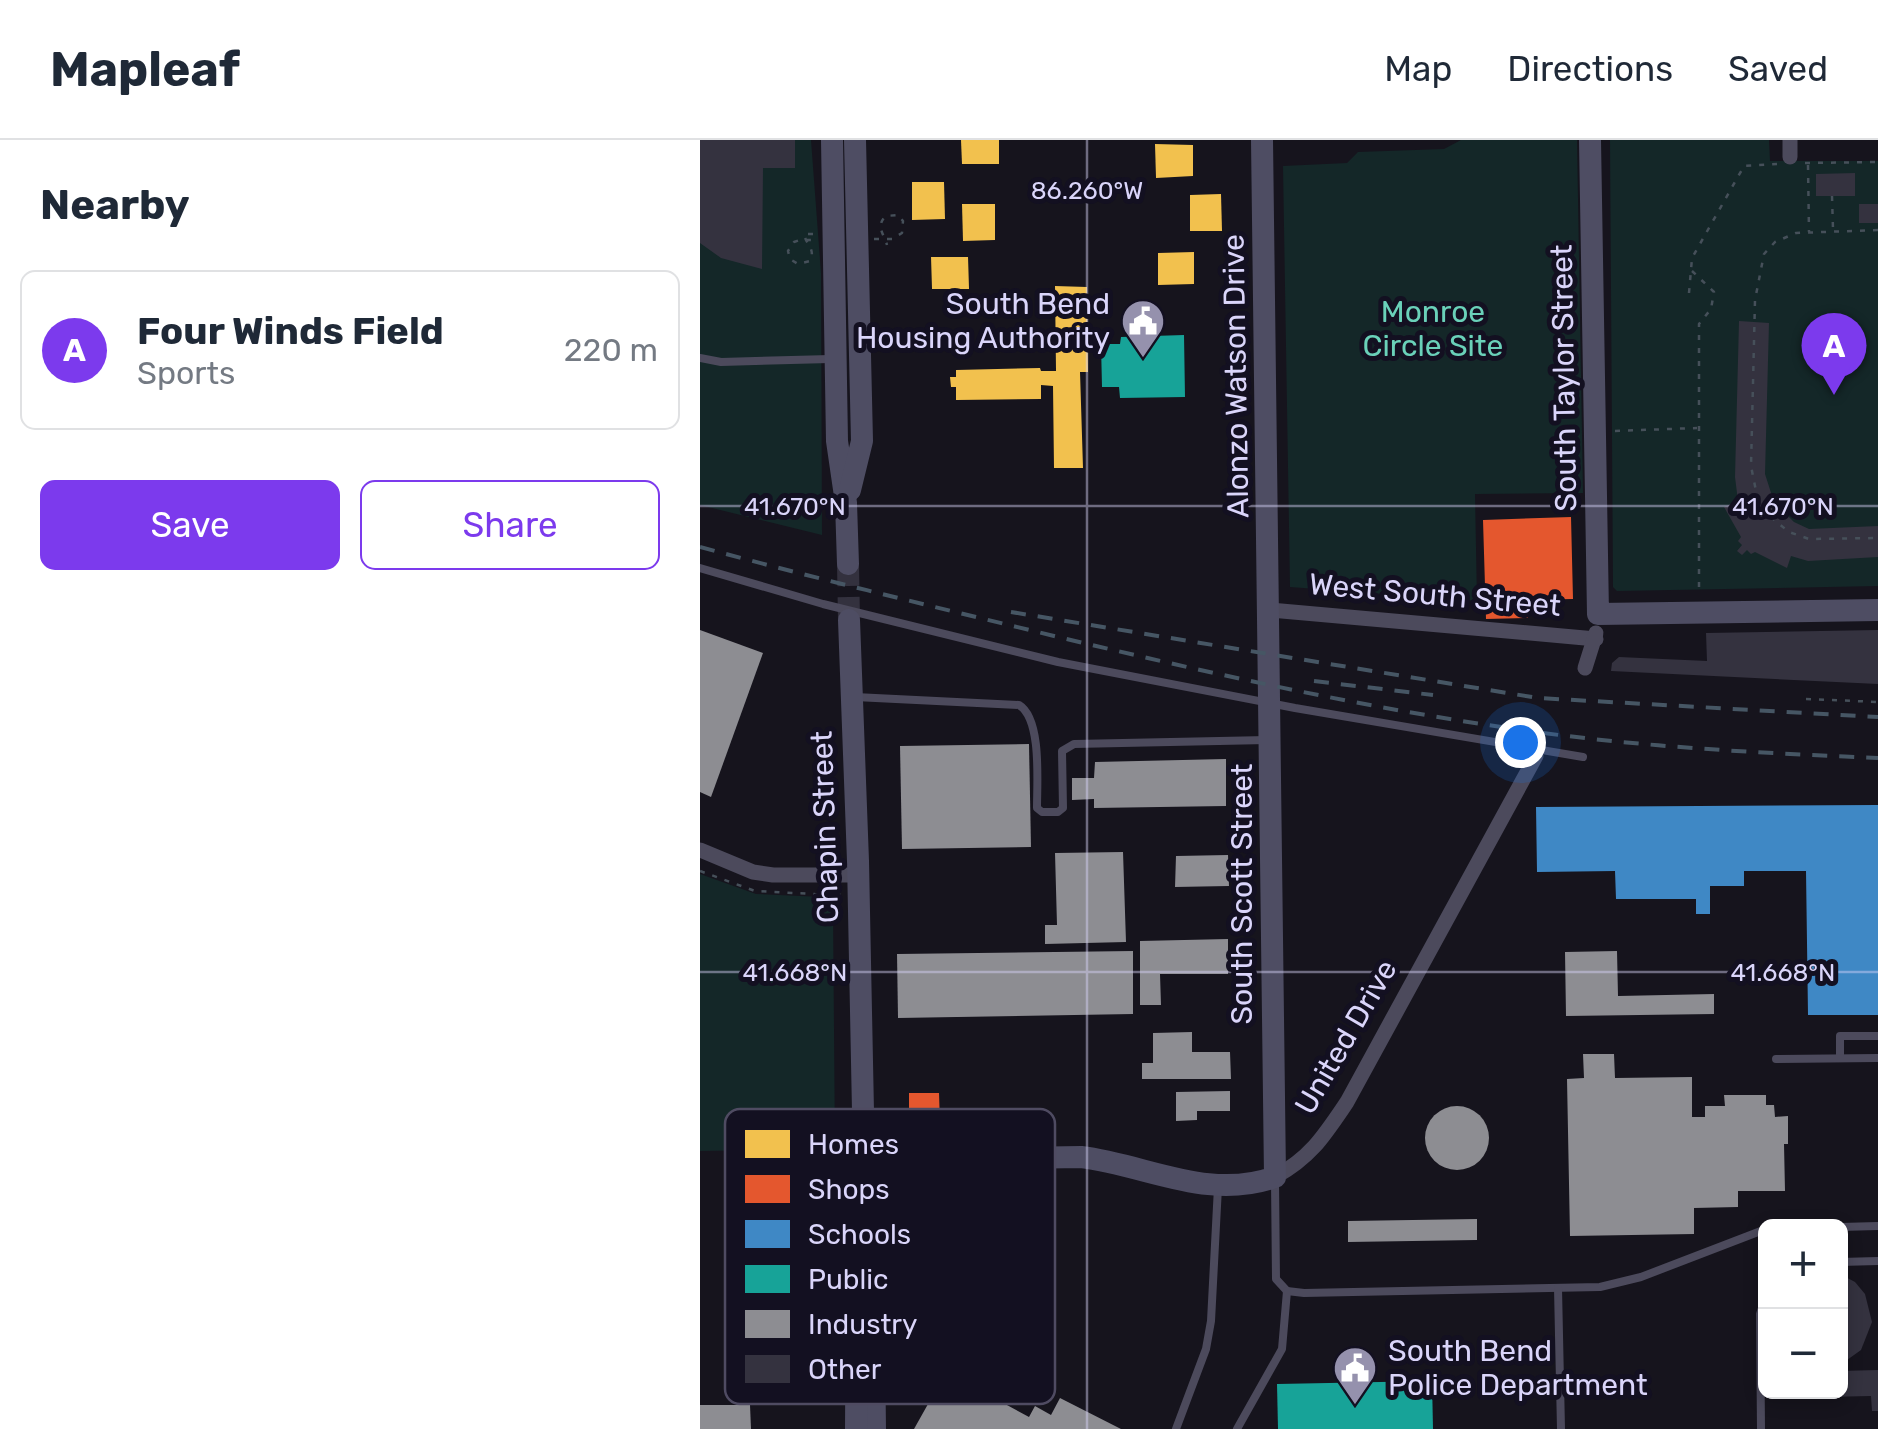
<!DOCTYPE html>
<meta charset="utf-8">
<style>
body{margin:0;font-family:Rubik,sans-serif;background:#f2f2f3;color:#1f2937}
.controls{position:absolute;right:30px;bottom:30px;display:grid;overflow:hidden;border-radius:15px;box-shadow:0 5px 15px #0003}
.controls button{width:90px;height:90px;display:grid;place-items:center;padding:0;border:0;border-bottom:2px solid #e0e1e3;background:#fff;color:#1f2937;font:50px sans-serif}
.you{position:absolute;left:820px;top:602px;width:35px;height:35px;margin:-25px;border:8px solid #fff;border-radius:50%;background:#1a73e8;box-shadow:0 0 0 15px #1a73e833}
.badge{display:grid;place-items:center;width:65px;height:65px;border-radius:50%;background:#7c3aed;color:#fff;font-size:32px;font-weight:700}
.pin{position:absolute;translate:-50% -82px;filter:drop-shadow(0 2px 5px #0008)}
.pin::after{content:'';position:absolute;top:52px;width:35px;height:30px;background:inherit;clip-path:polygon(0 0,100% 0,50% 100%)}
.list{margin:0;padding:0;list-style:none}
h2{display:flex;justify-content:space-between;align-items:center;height:130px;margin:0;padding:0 40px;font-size:42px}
h2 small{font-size:32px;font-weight:400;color:#747a83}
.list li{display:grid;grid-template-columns:65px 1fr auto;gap:30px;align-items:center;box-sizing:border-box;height:160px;margin:0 20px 20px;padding:0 20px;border:2px solid #e0e1e3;border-radius:15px}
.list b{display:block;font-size:38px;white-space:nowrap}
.list p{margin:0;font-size:32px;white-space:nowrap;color:#747a83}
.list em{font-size:32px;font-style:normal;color:#747a83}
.actions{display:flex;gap:20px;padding:30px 40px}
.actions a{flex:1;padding:22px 0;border:2px solid #7c3aed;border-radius:15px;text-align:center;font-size:35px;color:#7c3aed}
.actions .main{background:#7c3aed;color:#fff}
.map{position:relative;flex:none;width:1178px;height:1289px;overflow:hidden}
header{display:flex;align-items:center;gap:60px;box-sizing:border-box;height:140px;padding:0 50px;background:#fff;border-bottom:2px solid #e0e1e3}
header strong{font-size:48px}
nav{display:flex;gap:55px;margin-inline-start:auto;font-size:35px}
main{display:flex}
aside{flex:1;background:#fff}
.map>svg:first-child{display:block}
.green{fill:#142728}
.homes{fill:#f2c14e}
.shops{fill:#e4572e}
.schools{fill:#3f88c5}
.public{fill:#17a398}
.industry{fill:#8d8d92}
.building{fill:#34323f}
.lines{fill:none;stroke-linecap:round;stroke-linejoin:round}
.secondary-tunnel{stroke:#33313e;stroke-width:22;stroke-dasharray:22 11;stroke-linecap:butt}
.path{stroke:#46505a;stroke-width:2.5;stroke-dasharray:5 8;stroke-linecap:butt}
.lane{stroke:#4c4a5c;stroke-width:8}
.street{stroke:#4c4a5c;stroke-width:15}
.secondary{stroke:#4e4d63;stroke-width:22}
.rail{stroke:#465664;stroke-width:4;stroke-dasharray:15 12;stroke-linecap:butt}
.ticks{fill:none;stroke:#dad5fa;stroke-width:2.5;stroke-opacity:0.45}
.labels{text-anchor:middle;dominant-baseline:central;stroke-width:10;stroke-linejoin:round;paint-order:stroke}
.poi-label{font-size:30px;fill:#dad5fa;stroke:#131021;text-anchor:end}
.park-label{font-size:30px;fill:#6ad1b9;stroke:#131021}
.street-label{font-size:30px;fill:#dad5fa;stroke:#131021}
.key{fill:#131021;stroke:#4f4b62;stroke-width:2.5}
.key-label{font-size:28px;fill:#dad5fa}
.ticks-label{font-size:25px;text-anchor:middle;fill:#dad5fa;stroke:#131021;stroke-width:10;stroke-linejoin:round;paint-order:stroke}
</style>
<header>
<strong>Mapleaf</strong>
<nav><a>Map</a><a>Directions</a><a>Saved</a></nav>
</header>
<main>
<aside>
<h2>Nearby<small></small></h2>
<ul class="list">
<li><span class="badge">A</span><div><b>Four Winds Field</b><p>Sports</p></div><em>220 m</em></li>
</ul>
<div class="actions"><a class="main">Save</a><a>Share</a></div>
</aside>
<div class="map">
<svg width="1178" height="1289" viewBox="0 0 1178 1289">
<rect width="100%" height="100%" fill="#16141d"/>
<g class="green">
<path d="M0 0H111L121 133 122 395 0 365Z"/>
<path d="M761 0H877L883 353 775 354 777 461 590 447 583 26 647 23 658 12 744 9Z"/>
<path d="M910 0H1069L1070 21H1178V446L917 451 913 447Z"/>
<path d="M0 734 56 754 122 757 133 768 135 1009 0 1011Z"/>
</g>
<g class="homes">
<path d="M261 0H299V24H262Z"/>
<path d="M455 4 493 5V36L456 38Z"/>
<path d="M212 42H244L245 79 212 80Z"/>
<path d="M521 54 522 91H490V55Z"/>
<path d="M262 64H295V100L263 101Z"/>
<path d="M494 112V144L458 145V113Z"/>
<path d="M231 117H268L269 149H232Z"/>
<path d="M355 146 387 147 388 232H380L383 328H354L353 246 341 245V259L256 260V247H251L250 237H256V230L340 228 341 231H356Z"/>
</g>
<g class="shops">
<path d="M871 377 873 459 828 460V478L786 479 783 380Z"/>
<path d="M209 953H239L240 985 209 986Z"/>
</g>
<path class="schools" d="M1178 665V875H1108L1106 731H1044V746H1010V774H996V759H916L915 731 837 732 836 667Z"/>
<g class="public">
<path d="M484 195 485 257 420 258 419 247H402L401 204H420L421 197Z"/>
<path d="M732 1241 733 1289H578L577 1244Z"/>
</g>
<g class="industry">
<path d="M0 490 63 513 11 657 0 652Z"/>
<path d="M329 604 331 707 202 709 200 606Z"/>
<path d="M526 619V666L394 668V659L372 660V638H394L395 622Z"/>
<path d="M423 712 426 802 345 804V785H357L355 713Z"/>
<path d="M528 715 529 746 475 747 476 716Z"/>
<path d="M528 799V834H460L461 865H440V801Z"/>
<path d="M433 811V874L198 878 197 814Z"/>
<path d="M917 811 918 856 1014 854V874L866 876 865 812Z"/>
<path d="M492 892V912H530L531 939H442V923H453V893Z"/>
<path d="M883 914H914L915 938 992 937V977H1005V966H1025L1024 955H1066V965H1074L1075 977 1088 976V1004H1084L1085 1051H1038V1067L994 1068V1094L870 1096 867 939 884 938Z"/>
<path d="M530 951V971H497V980L476 981V952Z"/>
<circle cx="757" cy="998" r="32"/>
<path d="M777 1079V1100L648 1102V1081Z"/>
<path d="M246 1232 329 1277 335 1266 351 1275 360 1258 421 1289H214Z"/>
<path d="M0 1265H50L51 1289H0Z"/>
</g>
<g class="building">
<path d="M0 0H95V28H63L62 129 21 118 0 103Z"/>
<path d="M1155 33V56H1116V34Z"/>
<rect x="1159" y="64" width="19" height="19"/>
<path d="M1039 181 1069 183 1065 334 1074 362 1094 382 1109 389 1178 386V417L1108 421 1091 416 1087 428 1055 412 1051 414 1047 410 1042 415 1037 411 1042 405 1038 401 1041 397 1024 367 1038 361 1035 337Z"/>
<path d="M1178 490V544L911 531 912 523 919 517 1007 521 1006 493Z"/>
<path d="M1140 1134 1155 1142 1165 1154 1172 1182 1161 1210 1140 1225Z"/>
<path d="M1178 1230V1271H1172L1171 1256 1080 1258 1079 1252H1140V1231Z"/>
</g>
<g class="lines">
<path class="secondary-tunnel" d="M148 424 149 480"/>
<g class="path">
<path d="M1105 23 1178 22"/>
<path d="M1108 25 1109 92"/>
<path d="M1132 56 1133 89"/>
<path d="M1178 90 1096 93 1075 102 1064 114 1055 160 1051 326 1057 356 1067 374 1089 392 1109 399 1178 398"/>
<path d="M113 94H104C106 105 116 109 110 121L98 124 90 119 88 111 94 102 100 100H116"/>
<path d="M174 99H192L202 93 203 81 198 75 186 76C175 86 184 94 187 105"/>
<path d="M992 131 1014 152 1011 169 999 184V455"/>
<path d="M989 153 992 118 1044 26 1077 24"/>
<path d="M915 291 997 288"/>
<path d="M1106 559 1178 562"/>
<path d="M0 731 55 751 114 754 129 759 133 755H141"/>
</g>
<g class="lane">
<path d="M0 218 21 222 130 219"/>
<path d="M0 428 123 464 358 522 595 568 883 617"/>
<path d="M155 557 319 565C342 579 337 642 337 668L342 672H358L363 668 362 611 374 604 567 600"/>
<path d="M1140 918V896H1178"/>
<path d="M1076 919 1178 918"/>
<path d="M575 1041 576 1139 587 1151 604 1153 900 1147 941 1137 1066 1089"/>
<path d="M1140 1087 1178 1086"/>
<path d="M1140 1122 1178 1121"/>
<path d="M858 1148 861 1289"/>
<path d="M476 1289 506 1209 511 1181 518 1047"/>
<path d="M537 1289 582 1209 587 1151"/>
<path d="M1061 1289 1060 1174 1066 1156"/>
</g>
<g class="street">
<path d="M1090 0V17"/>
<path d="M570 470 896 499"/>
<path d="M885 528 896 493"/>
<path d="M0 710 53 732 73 735H158"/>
<path d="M575 1037C611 1017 624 996 647 962L836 616"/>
</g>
<g class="secondary">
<path d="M132 0 137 301 146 363 148 424"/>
<path d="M890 0 898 474 1178 470"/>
<path d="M150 350 162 301 155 0"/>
<path d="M149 480 158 721 165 1072 173 1122 175 1289"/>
<path d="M164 1020 381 1017C447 1025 508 1061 575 1037L562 0"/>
<path d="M156 1289 157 1122 162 1090"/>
</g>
<g class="rail">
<path d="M0 407C118 439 235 467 354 496 509 533 664 568 822 590 940 607 1059 613 1178 618"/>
<path d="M311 472 838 558 1178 577"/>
<path d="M614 541 733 555"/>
</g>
</g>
<path class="ticks" d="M387 0V1289M0 366H1178M0 832H1178"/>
<defs>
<g id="civic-pin" transform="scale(2.25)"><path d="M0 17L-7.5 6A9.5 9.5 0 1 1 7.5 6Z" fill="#9591ad" stroke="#131021"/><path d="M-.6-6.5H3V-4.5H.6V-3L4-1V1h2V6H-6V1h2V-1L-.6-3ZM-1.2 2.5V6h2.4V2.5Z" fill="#fff"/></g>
</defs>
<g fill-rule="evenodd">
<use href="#civic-pin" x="443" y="181"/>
<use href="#civic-pin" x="655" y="1228"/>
</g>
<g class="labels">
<g class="poi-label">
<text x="410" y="164">South Bend<tspan x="410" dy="34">Housing Authority</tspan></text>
<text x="688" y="1211" text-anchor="start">South Bend<tspan x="688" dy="34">Police Department</tspan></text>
</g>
<g class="park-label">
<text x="733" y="172">Monroe<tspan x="733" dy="34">Circle Site</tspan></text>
</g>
<g class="street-label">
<text transform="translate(536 236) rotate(-91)">Alonzo Watson Drive</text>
<text transform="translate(864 238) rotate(-91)">South Taylor Street</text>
<text transform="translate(735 455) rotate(5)">West South Street</text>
<text transform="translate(125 687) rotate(-92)">Chapin Street</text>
<text transform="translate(542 754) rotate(-90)">South Scott Street</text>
<text transform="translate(646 897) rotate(-60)">United Drive</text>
</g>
</g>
<rect x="25" y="969" width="330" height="295" rx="15" class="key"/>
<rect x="45" y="990" width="45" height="28" fill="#f2c14e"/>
<rect x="45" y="1035" width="45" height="28" fill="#e4572e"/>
<rect x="45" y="1080" width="45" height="28" fill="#3f88c5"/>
<rect x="45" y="1125" width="45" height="28" fill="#17a398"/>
<rect x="45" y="1170" width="45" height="28" fill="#8d8d92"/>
<rect x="45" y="1215" width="45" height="28" fill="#34323f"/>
<g class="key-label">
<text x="108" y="1014">Homes</text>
<text x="108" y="1059">Shops</text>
<text x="108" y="1104">Schools</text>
<text x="108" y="1149">Public</text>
<text x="108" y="1194">Industry</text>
<text x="108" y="1239">Other</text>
</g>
<g class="ticks-label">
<text x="387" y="59">86.260°W</text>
<text x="95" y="375">41.670°N</text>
<text x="1083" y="375">41.670°N</text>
<text x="95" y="841">41.668°N</text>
<text x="1083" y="841">41.668°N</text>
</g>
</svg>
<div class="controls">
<button>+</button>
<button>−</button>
</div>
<div class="you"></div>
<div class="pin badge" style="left:1134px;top:255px">A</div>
</div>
</main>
